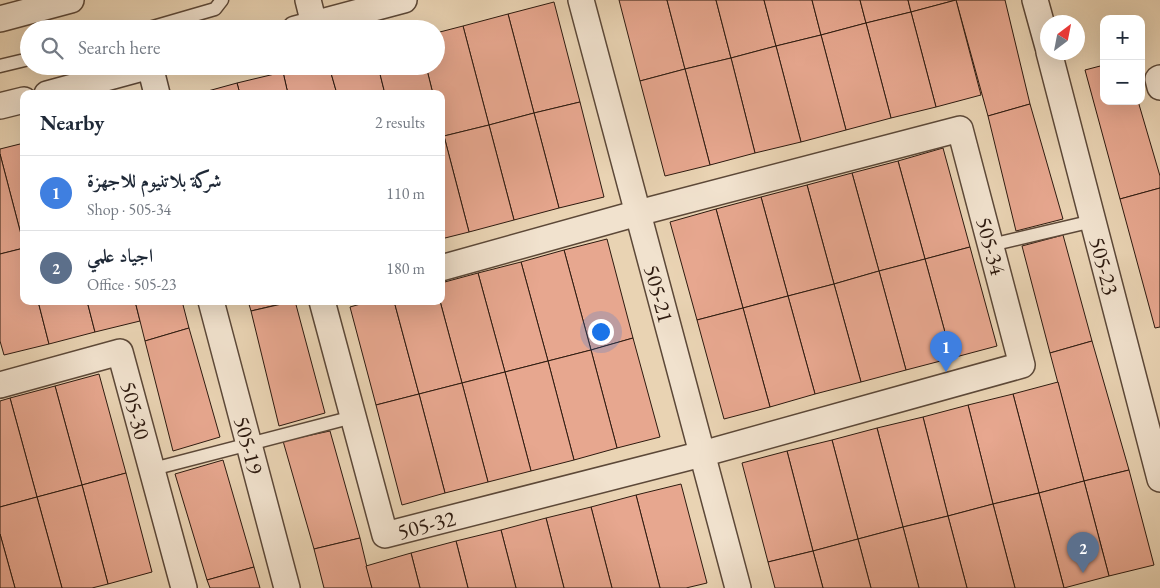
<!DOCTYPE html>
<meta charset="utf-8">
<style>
body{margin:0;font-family:"EB Garamond",Amiri,serif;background:#f2f2f3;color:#1f2937}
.controls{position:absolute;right:15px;top:15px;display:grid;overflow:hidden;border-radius:10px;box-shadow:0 5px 20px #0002}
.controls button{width:45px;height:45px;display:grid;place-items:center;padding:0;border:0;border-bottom:1px solid #e0e1e3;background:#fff;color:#1f2937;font:25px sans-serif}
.compass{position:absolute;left:1040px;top:15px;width:45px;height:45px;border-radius:50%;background:#fff;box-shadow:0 5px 20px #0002;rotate:32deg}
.you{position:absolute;left:600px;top:331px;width:18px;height:18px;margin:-12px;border:4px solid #fff;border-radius:50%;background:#1a73e8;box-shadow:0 0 0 8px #1a73e833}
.badge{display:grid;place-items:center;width:32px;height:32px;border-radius:50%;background:#8f2418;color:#fff;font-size:16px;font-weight:700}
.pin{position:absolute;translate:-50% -41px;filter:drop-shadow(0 1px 2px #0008)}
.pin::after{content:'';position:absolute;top:26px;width:18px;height:15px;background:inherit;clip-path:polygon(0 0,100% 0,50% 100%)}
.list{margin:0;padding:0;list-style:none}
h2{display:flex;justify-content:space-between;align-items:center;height:65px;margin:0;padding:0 20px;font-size:21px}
h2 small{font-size:16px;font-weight:400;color:#747a83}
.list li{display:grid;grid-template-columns:32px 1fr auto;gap:15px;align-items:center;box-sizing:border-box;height:75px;padding:0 20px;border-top:1px solid #e0e1e3}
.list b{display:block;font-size:19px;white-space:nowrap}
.list p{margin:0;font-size:16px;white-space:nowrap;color:#747a83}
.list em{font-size:16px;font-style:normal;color:#747a83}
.icon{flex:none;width:28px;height:28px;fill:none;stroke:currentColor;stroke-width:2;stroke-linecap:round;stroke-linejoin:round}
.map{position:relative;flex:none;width:1160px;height:588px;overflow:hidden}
.search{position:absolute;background:#fff;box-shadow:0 5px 20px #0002;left:20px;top:20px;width:425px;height:55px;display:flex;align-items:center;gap:12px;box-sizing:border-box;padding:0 18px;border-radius:28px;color:#747a83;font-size:19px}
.panel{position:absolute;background:#fff;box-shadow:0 5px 20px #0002;left:20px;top:90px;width:425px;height:215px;border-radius:10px}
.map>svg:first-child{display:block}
.building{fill:#e7a78f;stroke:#2d1a0f}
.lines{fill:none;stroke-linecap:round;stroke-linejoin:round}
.service-casing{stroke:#5c4838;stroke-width:15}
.minor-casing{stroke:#5c4838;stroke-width:28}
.service{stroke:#f1e2ce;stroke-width:12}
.minor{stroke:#f1e2ce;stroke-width:25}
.labels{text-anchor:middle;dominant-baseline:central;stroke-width:4;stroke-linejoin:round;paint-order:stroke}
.street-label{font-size:22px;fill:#2d1a0f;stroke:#f1e2ce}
</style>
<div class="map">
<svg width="1160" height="588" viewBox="0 0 1160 588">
<rect width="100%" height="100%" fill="#e9d3b3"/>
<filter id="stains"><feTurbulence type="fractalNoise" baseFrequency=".004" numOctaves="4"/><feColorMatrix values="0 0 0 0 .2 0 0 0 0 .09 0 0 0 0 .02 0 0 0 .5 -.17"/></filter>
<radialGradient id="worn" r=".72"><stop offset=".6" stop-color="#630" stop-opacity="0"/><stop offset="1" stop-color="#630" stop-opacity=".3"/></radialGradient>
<g class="building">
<path d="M619 0H667L685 69 640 81Z"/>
<path d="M667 0H716L731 58 685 69Z"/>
<path d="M716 0H764L776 46 731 58Z"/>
<path d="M764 0H812L821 35 776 46Z"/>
<path d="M812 0H860L866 23 821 35Z"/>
<path d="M860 0H908L911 12 866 23Z"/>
<path d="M908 0H956L911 12Z"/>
<path d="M956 0H1005L1030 104 988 116Z"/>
<path d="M956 0 981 95 936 107 911 12Z"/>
<path d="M554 2 580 102 534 113 508 14Z"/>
<path d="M911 12 936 107 891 118 866 23Z"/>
<path d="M508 14 534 113 489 125 463 26Z"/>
<path d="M866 23 891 118 846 130 821 35Z"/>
<path d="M463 26 489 125 444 136 441 126V94H433L426 66H436V33Z"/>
<path d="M821 35 846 130 801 142 776 46Z"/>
<path d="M776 46 801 142 755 153 731 58Z"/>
<path d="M731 58 755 153 710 165 685 69Z"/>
<path d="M1104 65V101H1138L1160 176V188L1120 199 1085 70Z"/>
<path d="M306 66H329L337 94H288L283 72Z"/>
<path d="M329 66H378L385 94H337Z"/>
<path d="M378 66H426L433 94H385Z"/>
<path d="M685 69 710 165 665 176 640 81Z"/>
<path d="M283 72 288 94H240L237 83Z"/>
<path d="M237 83 240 94H197Z"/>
<path d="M580 102 604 197 559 208 534 113Z"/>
<path d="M1030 104 1063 219 1016 231 988 116Z"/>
<path d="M534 113 559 208 514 220 489 125Z"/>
<path d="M489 125 514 220 469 232 444 136Z"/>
<path d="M444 136 469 232 441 239V137Z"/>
<path d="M24 143V246L0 154V149Z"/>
<path d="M943 148 970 247 925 259 898 161Z"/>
<path d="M0 154 24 246V248L0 254Z"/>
<path d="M898 161 925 259 879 271 852 173Z"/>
<path d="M852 173 879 271 834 284 807 185Z"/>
<path d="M807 185 834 284 788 296 761 197Z"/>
<path d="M1160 188V327L1155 328 1120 199Z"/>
<path d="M761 197 788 296 743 308 716 209Z"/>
<path d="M716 209 743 308 697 320 670 222Z"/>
<path d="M1063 235 1092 341 1050 353 1022 246Z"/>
<path d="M607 239 633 338 591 350 564 250Z"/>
<path d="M970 247 997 346 952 358 925 259Z"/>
<path d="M24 248V301H38L49 344 4 355 0 341V254Z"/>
<path d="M564 250 591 350 548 361 521 262Z"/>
<path d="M925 259 952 358 906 370 879 271Z"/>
<path d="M521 262 548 361 505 372 478 273Z"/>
<path d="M879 271 906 370 861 382 834 284Z"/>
<path d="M478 273 505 372 462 383 440 301 441 283Z"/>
<path d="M834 284 861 382 815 394 788 296Z"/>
<path d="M788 296 815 394 770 407 743 308Z"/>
<path d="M38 301H87L95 332 49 344Z"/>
<path d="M87 301H135L140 321 95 332Z"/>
<path d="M135 301H182L189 328 145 341Z"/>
<path d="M248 301H293L251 311Z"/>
<path d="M295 301 325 413 279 426 251 311Z"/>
<path d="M371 301H394L419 394 376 405 350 307Z"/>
<path d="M394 301H440L462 383 419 394Z"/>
<path d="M743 308 770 407 724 419 697 320Z"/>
<path d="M189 328 220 437 173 451 145 341Z"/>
<path d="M633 338 660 437 617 448 591 350Z"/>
<path d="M1092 341 1129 470 1084 481 1050 353Z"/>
<path d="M591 350 617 448 574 460 548 361Z"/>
<path d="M548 361 574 460 531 471 505 372Z"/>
<path d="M505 372 531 471 488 482 462 383Z"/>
<path d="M99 374 126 473 82 485 55 386Z"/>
<path d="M1058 382 1084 481 1039 493 1013 394Z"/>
<path d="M462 383 488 482 445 493 419 394Z"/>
<path d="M55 386 82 485 37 497 10 398Z"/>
<path d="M419 394 445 493 402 505 376 405Z"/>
<path d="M1013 394 1039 493 993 504 968 405Z"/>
<path d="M10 398 37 497 0 507V401Z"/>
<path d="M968 405 993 504 948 516 923 417Z"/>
<path d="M923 417 948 516 903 527 877 428Z"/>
<path d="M877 428 903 527 858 539 832 440Z"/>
<path d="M330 431 360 538 314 549 283 441Z"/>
<path d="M832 440 858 539 813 551 787 451Z"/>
<path d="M787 451 813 551 768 562 742 463Z"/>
<path d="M223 460 254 567 207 580 175 474Z"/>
<path d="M1129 470 1154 565 1109 576 1084 481Z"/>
<path d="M126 473 152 572 108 584 82 485Z"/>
<path d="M1084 481 1109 576 1064 588 1039 493Z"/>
<path d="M681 484 707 583 686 588H660L636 495Z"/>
<path d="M82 485 108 584 92 588H62L37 497Z"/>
<path d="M1039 493 1064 588H1015L993 504Z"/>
<path d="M636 495 660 588H612L591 507Z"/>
<path d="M37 497 62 588H15L0 534V507Z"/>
<path d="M993 504 1015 588H967L948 516Z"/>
<path d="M591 507 612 588H564L546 518Z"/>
<path d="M948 516 967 588H919L903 527Z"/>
<path d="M546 518 564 588H516L501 530Z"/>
<path d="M903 527 919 588H871L858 539Z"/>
<path d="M501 530 516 588H468L456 541Z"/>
<path d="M0 534 15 588H0Z"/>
<path d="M360 538 372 588H324L314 549Z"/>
<path d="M858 539 871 588H823L813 551Z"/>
<path d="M456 541 468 588H420L411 553Z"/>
<path d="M813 551 823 588H775L768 562Z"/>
<path d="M411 553 420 588H372L366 566Z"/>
<path d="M254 567 260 588H210L207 580Z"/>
</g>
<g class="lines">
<g class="service-casing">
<g id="service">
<path d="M146 29 215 9 222 0"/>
<path d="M0 66 29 59"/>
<path d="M991 245 1093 221"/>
<path d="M153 469 353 417"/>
</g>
</g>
<g class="minor-casing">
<g id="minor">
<path d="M308 0 314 24"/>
<path id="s1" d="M581 0 738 588"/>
<path d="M1035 0 1048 47"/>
<path d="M0 19 71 0"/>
<path d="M295 29 404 0"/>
<path id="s2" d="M1049 52 1160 479"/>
<path d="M150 66 157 94"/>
<path d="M1160 78 1158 79 1160 87"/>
<path d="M47 94 150 66"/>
<path d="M0 106 24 100"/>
<path id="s3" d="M211 301 287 588"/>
<path id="s4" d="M322 301 385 535 702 454 1022 365 960 129 638 213 441 268"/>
<path id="s5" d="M0 385 120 352 184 588"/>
</g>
</g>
<use href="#service" class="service"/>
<use href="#minor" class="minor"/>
</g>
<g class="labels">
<g class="street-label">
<text transform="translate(991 246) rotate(75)">505-34</text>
<text stroke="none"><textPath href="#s2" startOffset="221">505-23</textPath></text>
<text stroke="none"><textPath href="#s1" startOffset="304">505-21</textPath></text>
<text stroke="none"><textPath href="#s5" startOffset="185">505-30</textPath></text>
<text stroke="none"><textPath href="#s3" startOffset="149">505-19</textPath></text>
<text stroke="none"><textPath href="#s4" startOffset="285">505-32</textPath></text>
</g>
</g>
<rect width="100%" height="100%" filter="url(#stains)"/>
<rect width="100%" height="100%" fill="url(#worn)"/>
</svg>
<div class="controls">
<button>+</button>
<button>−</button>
</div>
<svg class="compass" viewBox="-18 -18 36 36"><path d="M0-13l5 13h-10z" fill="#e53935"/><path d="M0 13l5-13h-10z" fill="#747a83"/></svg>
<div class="you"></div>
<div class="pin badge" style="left:946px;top:372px;background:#3f7fe0">1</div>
<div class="pin badge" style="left:1083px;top:573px;background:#5c6f8a">2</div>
<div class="search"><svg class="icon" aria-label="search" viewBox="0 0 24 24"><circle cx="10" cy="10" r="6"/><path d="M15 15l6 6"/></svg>Search here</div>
<section class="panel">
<h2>Nearby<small>2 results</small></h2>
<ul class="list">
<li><span class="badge" style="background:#3f7fe0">1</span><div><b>شركة بلاتنيوم للاجهزة</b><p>Shop · 505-34</p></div><em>110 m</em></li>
<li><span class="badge" style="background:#5c6f8a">2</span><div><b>اجياد علمي</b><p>Office · 505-23</p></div><em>180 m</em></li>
</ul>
</section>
</div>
